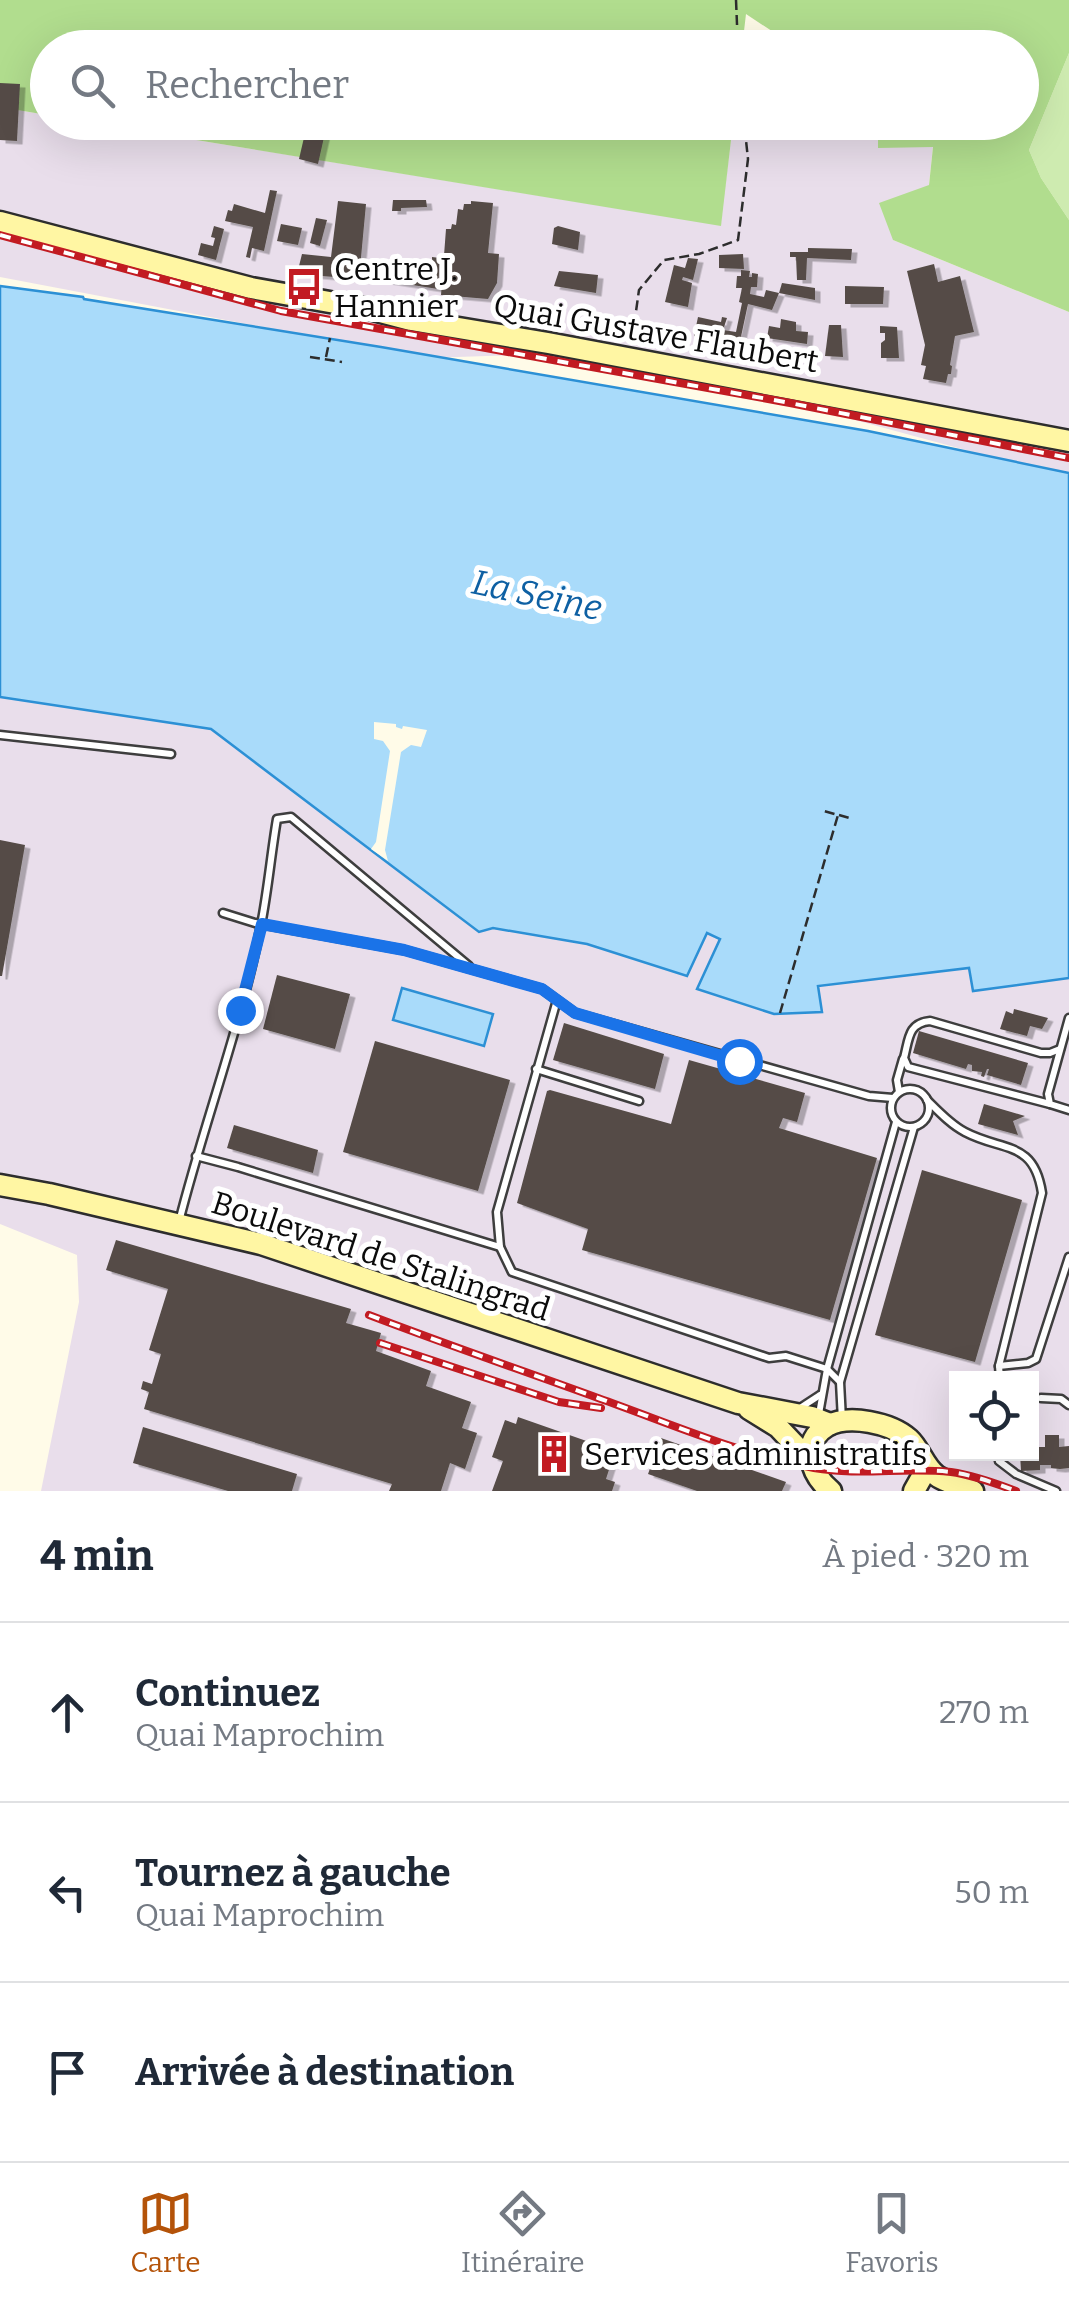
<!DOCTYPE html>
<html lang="fr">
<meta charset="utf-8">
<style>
body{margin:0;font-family:Bitter,serif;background:#f6f6f7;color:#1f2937}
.controls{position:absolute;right:30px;bottom:30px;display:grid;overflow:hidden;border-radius:0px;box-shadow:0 10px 40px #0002}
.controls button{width:90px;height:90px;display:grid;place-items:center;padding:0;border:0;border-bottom:2px solid #e0e1e3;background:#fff;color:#1f2937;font:50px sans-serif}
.stop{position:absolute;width:30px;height:30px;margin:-22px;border:8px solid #1a73e8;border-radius:50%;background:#fff}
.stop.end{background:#1a73e8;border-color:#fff;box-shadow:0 2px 10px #0008}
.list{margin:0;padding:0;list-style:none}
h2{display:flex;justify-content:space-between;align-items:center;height:130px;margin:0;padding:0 40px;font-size:42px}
h2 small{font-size:32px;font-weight:400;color:#747a83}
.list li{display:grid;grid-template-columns:65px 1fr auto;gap:30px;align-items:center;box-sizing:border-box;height:180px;padding:0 40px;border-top:2px solid #e0e1e3}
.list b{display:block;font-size:38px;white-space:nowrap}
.list p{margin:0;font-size:32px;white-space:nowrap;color:#747a83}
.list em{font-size:32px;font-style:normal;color:#747a83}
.icon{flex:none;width:55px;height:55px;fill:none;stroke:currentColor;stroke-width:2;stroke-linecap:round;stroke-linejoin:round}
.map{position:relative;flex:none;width:1069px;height:1491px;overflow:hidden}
.search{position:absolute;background:#fff;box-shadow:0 10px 40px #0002;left:30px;right:30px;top:30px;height:110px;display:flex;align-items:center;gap:25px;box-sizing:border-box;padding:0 35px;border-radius:55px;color:#747a83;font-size:38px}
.sheet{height:670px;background:#fff}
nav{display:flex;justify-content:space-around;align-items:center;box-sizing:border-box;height:140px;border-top:2px solid #e0e1e3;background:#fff;font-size:28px;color:#747a83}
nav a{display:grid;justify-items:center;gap:5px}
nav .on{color:#b45309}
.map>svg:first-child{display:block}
.industrial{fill:#e9deeb;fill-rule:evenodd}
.green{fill:#ceebb0}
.forest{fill:#b1dd8e}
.water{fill:#a9dbfa;stroke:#2c90d5;stroke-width:2.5}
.pier{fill:#fffbe8}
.building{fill:#544c46;filter:url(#shadow)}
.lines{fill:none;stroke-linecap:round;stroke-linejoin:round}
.lane-casing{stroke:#3e3e3e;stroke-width:11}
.secondary-casing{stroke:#2d2d2d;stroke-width:25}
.path{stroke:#2d2d2d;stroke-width:2.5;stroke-dasharray:10 5;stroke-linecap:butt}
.lane{stroke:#fff;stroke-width:6}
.secondary{stroke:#fff6a3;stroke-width:20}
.rail-casing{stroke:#c21b22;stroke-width:8}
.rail{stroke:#fff;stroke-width:4;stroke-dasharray:11;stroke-linecap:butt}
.route{stroke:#1a73e8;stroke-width:12}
.labels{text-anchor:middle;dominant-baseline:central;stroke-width:10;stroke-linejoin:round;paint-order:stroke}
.poi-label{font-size:32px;fill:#0b0b0b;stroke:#fff;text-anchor:start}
.street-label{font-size:32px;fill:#0b0b0b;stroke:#fff}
.water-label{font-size:35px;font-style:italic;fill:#0e60a3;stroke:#fff}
</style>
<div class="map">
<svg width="1069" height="1491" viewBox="0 0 1069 1491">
<defs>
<filter id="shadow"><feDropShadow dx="5.5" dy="3.5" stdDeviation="0" flood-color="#0004"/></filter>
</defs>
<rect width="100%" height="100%" fill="#fffbe8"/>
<g class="industrial">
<path d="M0 107 47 115 48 122 92 123 720 225 733 123H878L879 147 933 146 929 185 893 240 1069 312V478L605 352 426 358 0 277Z"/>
<path d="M0 697 211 729 479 932 493 928 587 944 687 976 707 933 817 986 970 967 973 990 1069 978V1491H41L79 1302 77 1255 0 1224ZM956 1378H1032V1454H956Z"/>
</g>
<path class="green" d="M1069 53V220L1041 178 1029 150Z"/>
<g class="forest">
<path d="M0 0H1069V53L1029 150 1041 178 1069 220V312L893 240 879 203 929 185 933 147 878 148V123L1022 122V48L796 47 746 14 742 48H48L47 115 0 107Z"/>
<path d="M92 123H733L721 226Z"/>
</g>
<g class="water">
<path d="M0 286 83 297 84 299 381 347 868 431 1069 473V978L973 991 969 968 818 986 822 1012 774 1014 697 989 720 939 707 933 687 976 587 944 493 928 479 932 211 729 0 697Z"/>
<path d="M402 988 493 1014 484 1046 393 1020Z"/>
</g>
<path class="pier" d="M374 722 396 724V727L402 729 403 726 427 730 421 747 411 745 401 752 385 850 388 861 371 849 376 842 390 751 383 741 374 739Z"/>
<g class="building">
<path d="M0 83 20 84 17 141 0 140Z"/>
<path d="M306 129 325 133 318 164 299 159Z"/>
<path d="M270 190 277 191 264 251 252 248 250 258 246 257 253 227 225 221 228 210 232 211 234 204 265 213Z"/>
<path d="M393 200H426L427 207 401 208V211H392Z"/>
<path d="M338 201 366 204 359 279 297 274 302 254 331 257Z"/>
<path d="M471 201 493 203 488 253 499 254 497 283 488 299 441 295 446 229H451L452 224 456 225 458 209 463 210 464 204H471Z"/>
<path d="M316 218 327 220 320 246 310 243Z"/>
<path d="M281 224 302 228 298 245 277 241Z"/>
<path d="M214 226 224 229 216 260 198 255 201 243 213 246 215 238 211 237Z"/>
<path d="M558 226 580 232 578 250 552 244 554 228Z"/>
<path d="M808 248 852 249 851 260 807 258 806 280H797L796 257H790V252H808Z"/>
<path d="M743 254 744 269 719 268V255Z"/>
<path d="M432 257 440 258 438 289 387 281 390 269 398 270 399 263 407 265 406 272 417 274 418 265 432 264Z"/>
<path d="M688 258 698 259 693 280 683 277 682 280 692 283 688 307 665 302 674 265 685 268Z"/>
<path d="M934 264 938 282 960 276 974 332 955 336 950 365 952 366 951 374H948L946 383 923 379 926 366 921 365 925 345 907 271Z"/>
<path d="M741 270 750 271 749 277H752V273L758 274 757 287H751L750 294 764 297 766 290 779 293 772 310 748 304 739 346 694 336 698 317 721 322 722 317 727 318 723 330 736 332 742 303 739 302 742 288H736L737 276H741Z"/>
<path d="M559 271 598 275 596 293 554 286Z"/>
<path d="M782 283 815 288V300L779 293Z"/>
<path d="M845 286 884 287 883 304H845Z"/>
<path d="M781 319 796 322V331L808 332 807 344 767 338 769 326 780 328Z"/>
<path d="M829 325H841L843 357 825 356Z"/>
<path d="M880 326 897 327 899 358H881V343L885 340V333H880Z"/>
<path d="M0 840 25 845 2 976H0Z"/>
<path d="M277 975 350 994 335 1049 263 1029Z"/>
<path d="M1014 1009 1048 1018 1042 1029 1030 1026 1027 1036 1000 1029 1006 1011 1013 1014Z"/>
<path d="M564 1023 664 1054 655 1089 553 1060Z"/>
<path d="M919 1031 1028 1063 1021 1085 987 1075 989 1069H987L984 1077 981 1076 982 1072 972 1071V1065L968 1064 966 1069 913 1053Z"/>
<path d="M375 1041 510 1080 478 1191 343 1152Z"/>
<path d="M689 1060 805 1093 797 1122 783 1118 779 1128 877 1158 830 1320 582 1250 588 1229 517 1203 547 1091 550 1090 671 1124Z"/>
<path d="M984 1104 1025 1116 1013 1121 1018 1135 978 1124Z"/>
<path d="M234 1125 318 1150 313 1173 227 1148Z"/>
<path d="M922 1170 1022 1200 975 1362 875 1335Z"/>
<path d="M116 1240 351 1309 346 1323 381 1333 376 1351 431 1371 426 1386 471 1402 462 1428 477 1433 465 1469 450 1463 441 1491H389L392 1484 144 1409 149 1392 141 1389 143 1381 152 1384 161 1354 149 1350 168 1289 106 1270Z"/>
<path d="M518 1417 615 1451 606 1479 615 1482 612 1491H492L503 1461 492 1457 505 1420 516 1424Z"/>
<path d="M143 1427 297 1474 292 1491H228L133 1463Z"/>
<path d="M1045 1435H1059V1447L1069 1446V1468L1060 1469 1051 1468V1465H1040V1470L1021 1471 1020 1454H1032V1447H1045Z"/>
<path d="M661 1438 786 1482 782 1491H697L648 1474Z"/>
</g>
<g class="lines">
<g class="lane-casing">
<g id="lane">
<path d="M0 735 171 754"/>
<path d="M223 913 255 923 404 950 542 989 575 1013 869 1096 893 1098"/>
<path d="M557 1000 497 1212 500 1247 512 1272 769 1358 786 1356 827 1369 840 1382"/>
<path d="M1069 1018 1048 1094 1050 1104 1069 1110"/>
<path d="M536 1069 639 1101"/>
<circle cx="910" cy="1108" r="19"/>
<path d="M899 1092 897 1080 903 1059"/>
<path d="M927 1100C938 1111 951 1125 965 1132 1003 1152 1034 1140 1042 1193L999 1366"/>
<path d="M1050 1104 908 1067 904 1058C909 1039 908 1023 930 1021L1041 1053H1050L1060 1049"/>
<path d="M196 1156 238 1167 500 1247"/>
<path d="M179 1222C204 1123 241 1026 261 925 268 890 271 854 277 819L291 817 469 966"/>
<path d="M1000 1378 999 1366 1028 1363 1036 1359 1069 1257"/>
<path d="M1041 1398 1061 1399 1069 1405"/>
<path d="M797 1410 820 1395"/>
<path d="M819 1414 827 1369 896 1122"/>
<path d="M842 1420 840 1382 914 1127"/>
<path d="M999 1461 1016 1474 1056 1491"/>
</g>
</g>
<g class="secondary-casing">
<g id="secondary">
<path d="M0 222 251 288 369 309 411 320 548 343 1069 441"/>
<path d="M0 1185 49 1194 261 1244 738 1403 812 1417 830 1424"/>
<path d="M749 1409 778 1427 813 1464"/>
<path d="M831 1491C821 1483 813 1471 811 1458 809 1444 815 1433 827 1426 849 1414 891 1423 909 1439 920 1449 924 1467 937 1476 947 1483 962 1486 973 1491"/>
<path d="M914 1491 923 1475 922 1459"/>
</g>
</g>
<g class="path">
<path d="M736 0 738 48"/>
<path d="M632 340 639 290 664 260 699 254 738 240 748 159 744 122"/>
<path d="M310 357 342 362"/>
<path d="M326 357 330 338"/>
<path d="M839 815 853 819"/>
<path d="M780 1013 838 815 824 811"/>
</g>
<use href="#lane" class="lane"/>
<use href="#secondary" class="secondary"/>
<g class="rail-casing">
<g id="rail">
<path d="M0 235 281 311 790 403 1069 458"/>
<path d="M369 1315C445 1344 521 1370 598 1398 669 1423 739 1454 814 1468 860 1476 905 1467 951 1472 973 1475 995 1483 1016 1491"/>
<path d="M380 1343 559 1402 601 1408"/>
</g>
</g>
<use href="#rail" class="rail"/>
</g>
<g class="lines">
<path class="route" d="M240 1010 262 924 404 950 542 989 575 1013 739 1061"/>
</g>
<defs>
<g id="bus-bare" transform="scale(3)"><path d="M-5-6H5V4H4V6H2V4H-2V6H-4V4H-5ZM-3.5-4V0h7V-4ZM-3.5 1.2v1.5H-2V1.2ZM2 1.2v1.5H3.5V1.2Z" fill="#c21b22" stroke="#fff" stroke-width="2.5" paint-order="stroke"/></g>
<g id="building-bare" transform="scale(3)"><path d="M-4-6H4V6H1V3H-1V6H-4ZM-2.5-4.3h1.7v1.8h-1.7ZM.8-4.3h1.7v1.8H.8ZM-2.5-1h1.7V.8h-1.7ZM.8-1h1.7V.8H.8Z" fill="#c21b22" stroke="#fff" stroke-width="2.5" paint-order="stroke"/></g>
</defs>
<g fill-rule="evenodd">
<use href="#bus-bare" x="304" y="287"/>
<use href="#building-bare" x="554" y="1454"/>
</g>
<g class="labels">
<g class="poi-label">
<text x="334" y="269">Centre J.<tspan x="334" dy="37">Hannier</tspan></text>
<text x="584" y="1454">Services administratifs</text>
</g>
<g class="street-label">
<text transform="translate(656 333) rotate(10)">Quai Gustave Flaubert</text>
<text transform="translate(381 1256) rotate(18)">Boulevard de Stalingrad</text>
</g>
<g class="water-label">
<text transform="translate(537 595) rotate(12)">La Seine</text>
</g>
</g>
</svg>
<div class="controls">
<button><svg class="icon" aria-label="locate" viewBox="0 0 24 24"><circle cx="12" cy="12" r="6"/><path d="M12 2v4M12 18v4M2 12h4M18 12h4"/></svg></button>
</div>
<div class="stop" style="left:739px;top:1061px"></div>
<div class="stop end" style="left:240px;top:1010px"></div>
<div class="search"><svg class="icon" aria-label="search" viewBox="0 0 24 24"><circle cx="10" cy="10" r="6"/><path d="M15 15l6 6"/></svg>Rechercher</div>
</div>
<section class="sheet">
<h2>4 min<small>À pied · 320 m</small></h2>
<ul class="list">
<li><svg class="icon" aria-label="ahead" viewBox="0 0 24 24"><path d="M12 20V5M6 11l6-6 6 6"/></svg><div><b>Continuez</b><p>Quai Maprochim</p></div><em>270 m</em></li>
<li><svg class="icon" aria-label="left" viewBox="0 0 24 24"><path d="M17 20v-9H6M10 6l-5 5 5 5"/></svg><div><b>Tournez à gauche</b><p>Quai Maprochim</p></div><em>50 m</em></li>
<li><svg class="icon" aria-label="arrive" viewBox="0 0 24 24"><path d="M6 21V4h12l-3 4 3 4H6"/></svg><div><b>Arrivée à destination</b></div></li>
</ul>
</section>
<nav>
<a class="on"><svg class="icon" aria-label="map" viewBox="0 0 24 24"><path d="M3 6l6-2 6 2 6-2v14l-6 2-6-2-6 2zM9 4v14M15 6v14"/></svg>Carte</a>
<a><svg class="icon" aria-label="directions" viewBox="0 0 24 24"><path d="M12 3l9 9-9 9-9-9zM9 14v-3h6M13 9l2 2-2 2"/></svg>Itinéraire</a>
<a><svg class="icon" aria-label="saved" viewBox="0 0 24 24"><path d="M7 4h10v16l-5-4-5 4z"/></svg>Favoris</a>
</nav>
